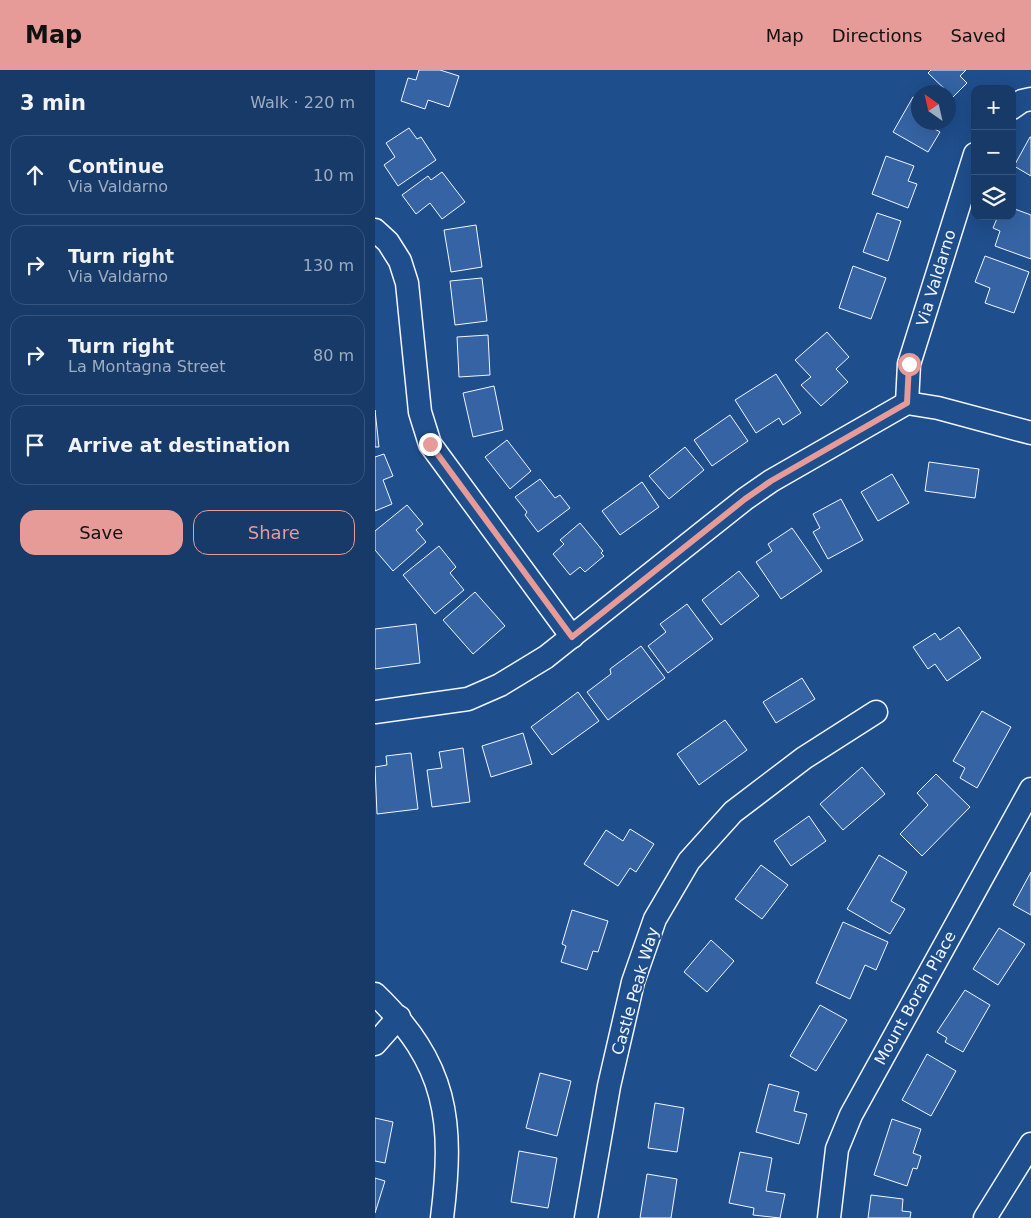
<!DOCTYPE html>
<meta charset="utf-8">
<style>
body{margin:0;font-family:"DejaVu Sans",sans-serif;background:#244571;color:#f1f3f6}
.controls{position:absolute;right:15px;top:15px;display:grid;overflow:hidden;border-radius:10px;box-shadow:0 5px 20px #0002}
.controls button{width:45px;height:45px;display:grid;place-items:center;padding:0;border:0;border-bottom:1px solid #36547d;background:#173a69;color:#f1f3f6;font:25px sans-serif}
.compass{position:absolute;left:536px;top:15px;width:45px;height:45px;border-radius:50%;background:#173a69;box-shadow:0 5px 20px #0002;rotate:326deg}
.stop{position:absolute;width:15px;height:15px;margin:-11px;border:4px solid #e69b98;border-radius:50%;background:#fff}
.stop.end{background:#e69b98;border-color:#fff;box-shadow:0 1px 5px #0008}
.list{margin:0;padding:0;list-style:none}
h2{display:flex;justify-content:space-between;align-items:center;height:65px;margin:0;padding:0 20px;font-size:21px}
h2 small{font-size:16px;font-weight:400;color:#9eadc0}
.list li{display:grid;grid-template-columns:32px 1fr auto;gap:15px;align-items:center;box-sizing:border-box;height:80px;margin:0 10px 10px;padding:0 10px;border:1px solid #36547d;border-radius:15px}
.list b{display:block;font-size:19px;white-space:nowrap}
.list p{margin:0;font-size:16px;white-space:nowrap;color:#9eadc0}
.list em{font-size:16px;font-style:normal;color:#9eadc0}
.actions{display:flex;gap:10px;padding:15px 20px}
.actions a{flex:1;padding:11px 0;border:1px solid #e69b98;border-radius:15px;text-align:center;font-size:18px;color:#e69b98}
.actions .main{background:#e69b98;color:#111}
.icon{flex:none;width:28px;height:28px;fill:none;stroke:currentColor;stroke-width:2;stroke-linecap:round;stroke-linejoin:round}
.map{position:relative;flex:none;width:656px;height:1148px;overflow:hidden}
header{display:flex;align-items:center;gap:30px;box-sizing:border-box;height:70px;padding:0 25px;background:#e69b98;color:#111}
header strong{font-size:24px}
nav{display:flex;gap:28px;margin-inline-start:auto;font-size:18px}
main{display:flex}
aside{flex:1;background:#173a69}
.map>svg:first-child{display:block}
.building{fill:#3563a3;stroke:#f2f6ff}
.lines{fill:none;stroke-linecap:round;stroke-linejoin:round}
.minor-casing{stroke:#f2f6ff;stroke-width:25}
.minor{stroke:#1f4e8c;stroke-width:22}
.route{stroke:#e69b98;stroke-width:6}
.labels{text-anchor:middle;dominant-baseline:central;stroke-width:4;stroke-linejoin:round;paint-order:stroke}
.street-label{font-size:16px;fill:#f2f6ff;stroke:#1f4e8c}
</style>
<header>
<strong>Map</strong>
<nav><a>Map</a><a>Directions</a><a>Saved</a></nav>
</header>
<main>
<aside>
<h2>3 min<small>Walk · 220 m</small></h2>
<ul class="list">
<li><svg class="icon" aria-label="ahead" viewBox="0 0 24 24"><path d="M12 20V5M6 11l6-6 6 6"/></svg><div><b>Continue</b><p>Via Valdarno</p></div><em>10 m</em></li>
<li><svg class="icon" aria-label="right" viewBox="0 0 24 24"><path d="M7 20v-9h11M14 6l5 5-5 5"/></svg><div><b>Turn right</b><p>Via Valdarno</p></div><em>130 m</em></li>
<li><svg class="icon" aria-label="right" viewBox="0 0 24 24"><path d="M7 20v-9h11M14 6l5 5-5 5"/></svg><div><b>Turn right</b><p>La Montagna Street</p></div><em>80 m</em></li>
<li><svg class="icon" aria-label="arrive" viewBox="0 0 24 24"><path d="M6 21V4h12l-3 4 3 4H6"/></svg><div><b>Arrive at destination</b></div></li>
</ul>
<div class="actions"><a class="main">Save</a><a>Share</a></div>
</aside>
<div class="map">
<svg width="656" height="1148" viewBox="0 0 656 1148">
<rect width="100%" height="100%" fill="#1f4e8c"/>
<g class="building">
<path d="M44 0H65L84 6 74 37 53 30 50 39 26 31 33 8 41 10Z"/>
<path d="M556 0H591L585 6 592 13 578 27 553 3Z"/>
<path d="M538 27 544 30V52H557L555 56 565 62 553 82 518 62Z"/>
<path d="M34 58 42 69 46 67 61 90 23 116 9 95 20 87 11 73Z"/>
<path d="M655 67H656V106L639 96Z"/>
<path d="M511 86 539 96 533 111 542 114 533 138 497 124Z"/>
<path d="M67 102 90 132 67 149 55 133 41 144 27 125 53 106 56 110Z"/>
<path d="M637 138 656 145V189L620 176 625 161 618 158 623 146H637Z"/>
<path d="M502 143 526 151 513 191 488 182Z"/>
<path d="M101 155 107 197 76 202 69 160Z"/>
<path d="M610 186 654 202 639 243 610 233 615 218 600 212Z"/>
<path d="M478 196 511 208 496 249 464 238Z"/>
<path d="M107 208 112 251 80 255 75 211Z"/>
<path d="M452 262 474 287 461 299 473 312 446 336 426 315 436 307 420 290Z"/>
<path d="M113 265 115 305 84 307 82 267Z"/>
<path d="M401 304 426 343 408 355 404 348 381 363 360 330Z"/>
<path d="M119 316 128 360 98 367 88 323Z"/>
<path d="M0 340 4 377H0Z"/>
<path d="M355 345 373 371 337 396 319 370Z"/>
<path d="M132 370 156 401 135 419 110 387Z"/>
<path d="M310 377 329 400 294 429 274 406Z"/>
<path d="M9 384 18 406 8 410 17 434 0 441V387Z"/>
<path d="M554 392 604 399 600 428 550 421Z"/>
<path d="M517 404 534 433 503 451 486 422Z"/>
<path d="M165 409 180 428 185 425 195 438 163 462 150 445 152 442 140 427Z"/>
<path d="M267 412 284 437 245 465 227 441Z"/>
<path d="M466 429 488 470 453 489 438 462 445 458 438 444Z"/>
<path d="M32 435 48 454 41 460 51 472 18 501 0 480V461Z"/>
<path d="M205 453 228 481 226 483 229 486 210 502 205 497 195 505 178 484 189 474 185 470Z"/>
<path d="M417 458 447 501 406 529 381 492 397 481 393 474Z"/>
<path d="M64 476 81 497 75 503 89 520 60 544 28 505Z"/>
<path d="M364 501 384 526 346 555 327 530Z"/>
<path d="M100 522 130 556 98 584 68 550Z"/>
<path d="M312 534 338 569 293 603 273 576 291 562 285 554Z"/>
<path d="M41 554 45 593 0 599V559Z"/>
<path d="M584 557 606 588 572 611 560 594 553 599 538 577 560 563 565 570Z"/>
<path d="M266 576 290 608 233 650 212 622 236 604 235 599Z"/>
<path d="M427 608 440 629 401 653 388 632Z"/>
<path d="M203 622 224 651 177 685 156 657Z"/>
<path d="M607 641 636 657 602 718 585 708 590 698 578 691Z"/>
<path d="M350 650 372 680 324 715 302 684Z"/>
<path d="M148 663 157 694 116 707 107 676Z"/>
<path d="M88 678 95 732 57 737 52 700 67 698 64 682Z"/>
<path d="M36 683 43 739 2 744 0 697 12 695 11 686Z"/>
<path d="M487 697 510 724 468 760 445 734Z"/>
<path d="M561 704 595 737 547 786 525 764 553 735 542 723Z"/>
<path d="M434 746 451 771 416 796 399 771Z"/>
<path d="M255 759 279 774 261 802 255 798 243 816 209 794 231 760 248 771Z"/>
<path d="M504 785 532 802 516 831 530 839 515 864 472 839Z"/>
<path d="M386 795 413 815 387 849 360 829Z"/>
<path d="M656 802V845L638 835Z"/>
<path d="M197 840 233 851 223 882 218 881 212 900 186 892 191 876 187 874Z"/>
<path d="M468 852 513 872 501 900 490 895 475 929 441 913Z"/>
<path d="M624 858 650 874 623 915 598 899Z"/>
<path d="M336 870 359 891 332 922 309 902Z"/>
<path d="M590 920 615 935 588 982 570 972 572 968 562 962Z"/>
<path d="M445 935 472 950 441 1001 415 986Z"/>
<path d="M552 984 581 1001 556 1046 527 1030Z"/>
<path d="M165 1003 196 1011 182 1066 151 1058Z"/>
<path d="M394 1014 424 1022 419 1041 432 1044 424 1074 381 1062Z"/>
<path d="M280 1033 309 1038 302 1082 273 1078Z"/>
<path d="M0 1048 18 1052 10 1093 0 1091Z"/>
<path d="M517 1049 546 1059 538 1083 546 1086 542 1099 538 1098 532 1116 499 1105Z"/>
<path d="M144 1081 182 1088 173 1138 136 1132Z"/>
<path d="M365 1082 397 1088 391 1121 410 1124 405 1148 378 1145 379 1138 354 1133Z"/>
<path d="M272 1104 302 1109 296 1148H265Z"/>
<path d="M0 1108 10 1111 0 1143Z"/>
<path d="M496 1125 528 1129 527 1141 536 1142 535 1148H493Z"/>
</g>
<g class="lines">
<g class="minor-casing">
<g id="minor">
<path d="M637 38 647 31 656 29"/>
<path d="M0 160 13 172 25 191 32 213 45 342 55 374 197 567"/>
<path d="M532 333 534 294 600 84"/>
<path d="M0 642 93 629 125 615 171 587 370 429 396 411 532 333 563 338 656 363"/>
<path d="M0 924C73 994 79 1051 67 1148"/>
<path d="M0 974 24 947"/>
<path d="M211 1148 234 1016 258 912 280 849 314 791 358 742 429 688 501 642"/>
<path d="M454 1148 462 1079 476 1045 656 719"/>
<path d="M610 1148 656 1074"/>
</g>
</g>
<use href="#minor" class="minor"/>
</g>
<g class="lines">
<path class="route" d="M55 374 197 567 370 429 396 411 532 333 534 294"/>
</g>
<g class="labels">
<g class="street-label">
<text transform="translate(561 208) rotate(-73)">Via Valdarno</text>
<text transform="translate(260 921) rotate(-74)">Castle Peak Way</text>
<text transform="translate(540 928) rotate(-61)">Mount Borah Place</text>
</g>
</g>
</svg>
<div class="controls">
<button>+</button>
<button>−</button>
<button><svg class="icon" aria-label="layers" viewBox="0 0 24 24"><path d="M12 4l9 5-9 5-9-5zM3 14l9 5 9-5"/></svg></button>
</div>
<svg class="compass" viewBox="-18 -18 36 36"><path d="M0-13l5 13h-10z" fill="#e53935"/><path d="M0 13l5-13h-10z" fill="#9eadc0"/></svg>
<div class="stop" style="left:534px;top:294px"></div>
<div class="stop end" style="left:55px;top:374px"></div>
</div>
</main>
